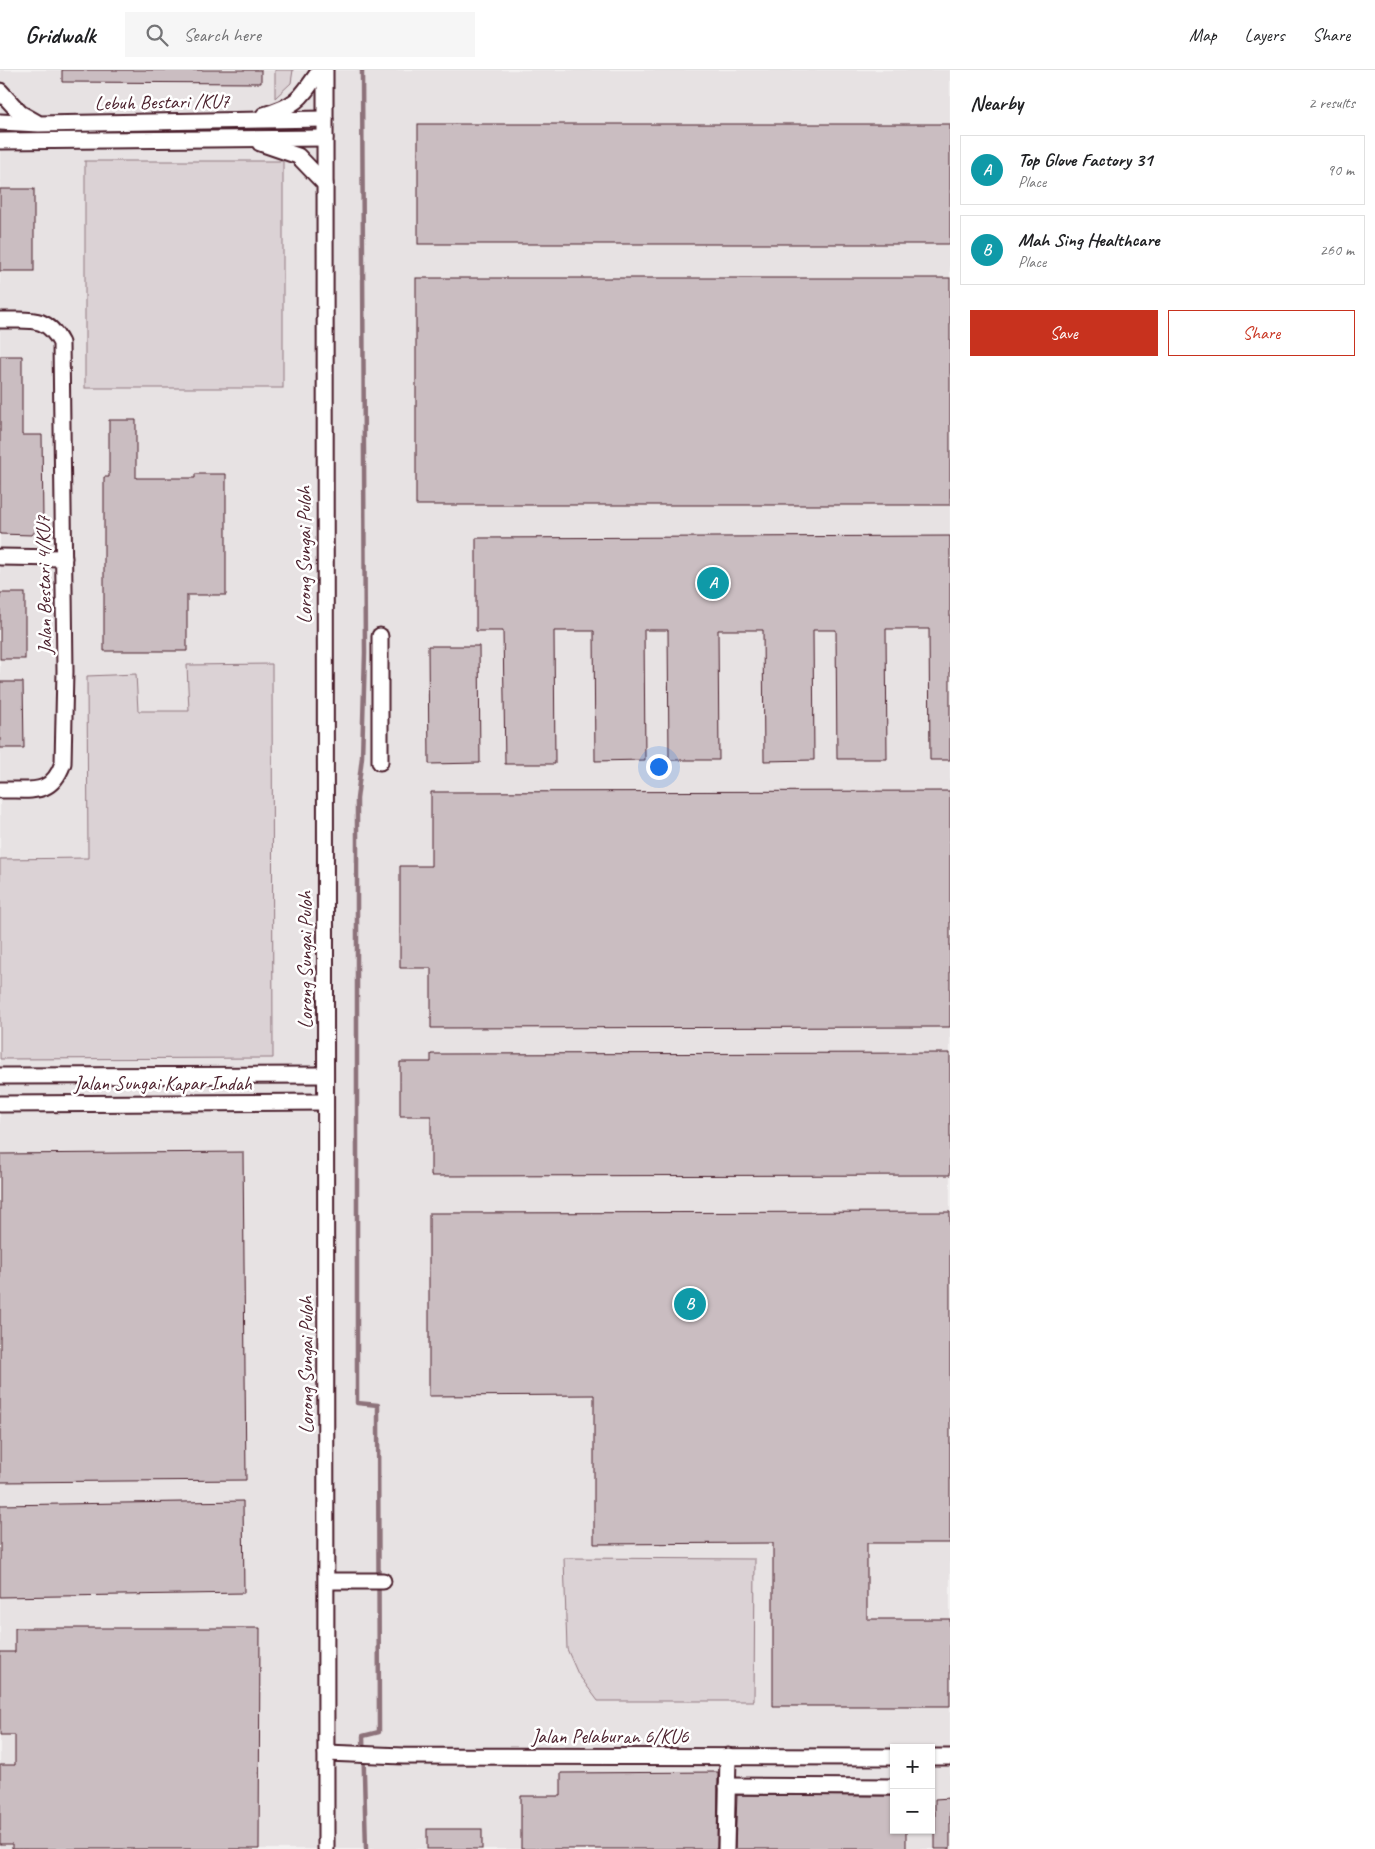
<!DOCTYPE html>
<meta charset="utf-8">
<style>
body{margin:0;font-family:Caveat,sans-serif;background:#f6f6f6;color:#202124}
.controls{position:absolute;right:15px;bottom:15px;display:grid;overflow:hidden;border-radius:0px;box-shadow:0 1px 4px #0004}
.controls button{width:45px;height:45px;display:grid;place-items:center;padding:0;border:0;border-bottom:1px solid #e0e0e0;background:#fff;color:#202124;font:25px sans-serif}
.you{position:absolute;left:658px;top:696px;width:18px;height:18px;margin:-12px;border:4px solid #fff;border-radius:50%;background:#1a73e8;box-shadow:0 0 0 8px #1a73e833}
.badge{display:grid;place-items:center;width:32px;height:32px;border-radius:50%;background:#c8321e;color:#fff;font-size:16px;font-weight:700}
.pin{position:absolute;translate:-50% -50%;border:2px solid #fff;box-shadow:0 1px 5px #0006}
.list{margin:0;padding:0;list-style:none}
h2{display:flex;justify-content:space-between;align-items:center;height:65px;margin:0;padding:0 20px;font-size:21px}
h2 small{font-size:16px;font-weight:400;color:#757577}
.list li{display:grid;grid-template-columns:32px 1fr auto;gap:15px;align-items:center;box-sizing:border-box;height:70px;margin:0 10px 10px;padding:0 10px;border:1px solid #e0e0e0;border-radius:0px}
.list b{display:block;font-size:19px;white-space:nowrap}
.list p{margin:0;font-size:16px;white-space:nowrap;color:#757577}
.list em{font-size:16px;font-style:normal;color:#757577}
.actions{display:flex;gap:10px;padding:15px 20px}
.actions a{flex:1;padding:11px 0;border:1px solid #c8321e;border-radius:0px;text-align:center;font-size:18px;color:#c8321e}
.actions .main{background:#c8321e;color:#fff}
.icon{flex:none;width:28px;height:28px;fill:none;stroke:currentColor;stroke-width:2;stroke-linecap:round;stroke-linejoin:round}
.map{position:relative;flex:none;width:950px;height:1779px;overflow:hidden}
header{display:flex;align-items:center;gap:30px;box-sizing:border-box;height:70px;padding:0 25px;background:#fff;border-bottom:1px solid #e0e0e0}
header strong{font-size:24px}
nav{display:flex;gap:28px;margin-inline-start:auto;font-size:18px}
.search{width:350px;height:45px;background:#f6f6f6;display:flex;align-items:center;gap:12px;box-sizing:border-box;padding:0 18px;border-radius:0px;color:#757577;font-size:19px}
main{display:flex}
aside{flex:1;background:#fff}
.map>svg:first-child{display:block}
.built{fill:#e7e2e3;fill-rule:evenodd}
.green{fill:#dbd2d5;stroke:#927880}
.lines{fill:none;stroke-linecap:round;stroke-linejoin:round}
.stream{stroke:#8d727a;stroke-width:4.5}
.building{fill:#cabdc1;stroke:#4a1f2b}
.minor-casing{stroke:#4a1f2b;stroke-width:19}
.minor{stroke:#fff;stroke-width:15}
.labels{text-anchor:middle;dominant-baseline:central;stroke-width:5;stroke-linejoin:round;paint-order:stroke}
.street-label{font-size:20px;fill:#4a1f2b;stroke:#fff}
</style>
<header>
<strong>Gridwalk</strong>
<div class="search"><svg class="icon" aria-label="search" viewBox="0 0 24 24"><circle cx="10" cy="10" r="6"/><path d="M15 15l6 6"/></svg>Search here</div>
<nav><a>Map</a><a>Layers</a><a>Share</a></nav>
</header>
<main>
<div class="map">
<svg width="950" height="1779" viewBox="0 0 950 1779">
<rect width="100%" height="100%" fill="#f4f2f2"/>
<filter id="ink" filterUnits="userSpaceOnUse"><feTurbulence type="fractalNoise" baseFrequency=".02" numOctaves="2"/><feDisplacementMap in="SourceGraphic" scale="10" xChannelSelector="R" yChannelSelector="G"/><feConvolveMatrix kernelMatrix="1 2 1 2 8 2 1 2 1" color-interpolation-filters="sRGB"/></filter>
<g filter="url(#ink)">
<path class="built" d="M0 0H950V1779H0ZM894 1678H931V1760H894Z"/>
<g class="green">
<path d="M275 0H293L291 13 275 28Z"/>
<rect x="85" y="91" width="198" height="227"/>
<path d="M272 594 273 988 0 989V789L88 788 87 606 136 604 138 641H189L187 595Z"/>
<path d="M564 1488 755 1489 754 1631H598L578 1604 567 1579Z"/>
</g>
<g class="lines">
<path class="stream" d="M362 0 365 583 362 687 357 729V1333L378 1335 379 1662 363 1666 366 1779"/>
</g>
<g class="building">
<path d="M62 0H261V13L62 12Z"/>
<rect x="418" y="54" width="532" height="120"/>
<rect x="0" y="119" width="34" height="82"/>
<rect x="416" y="208" width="534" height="227"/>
<path d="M0 286H22V365H42L43 451 32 465 0 464Z"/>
<path d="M109 350H136V408H195V404H226V525H187V581H104V407H109Z"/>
<path d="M950 466V690H930L929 559H886L887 689H837L836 560H813L814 690 764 691 763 560H718L719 690H669L668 560H644L645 690 595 691 594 561H554L555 694H505L503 561H476V468Z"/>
<rect x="0" y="523" width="25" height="66"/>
<path d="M428 576H479L480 693 429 694Z"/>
<path d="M0 612H23L24 678H0Z"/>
<path d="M950 721V957L431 958V898H400V796H431V722Z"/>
<path d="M950 983V1105L431 1106V1046H400V992H431V984Z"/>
<path d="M243 1082 246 1410 0 1412V1084Z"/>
<path d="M950 1142V1473H867V1549H950V1636H773V1473L594 1474V1325L429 1326V1143Z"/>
<path d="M243 1431 244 1523 0 1527V1435Z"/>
<path d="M15 1558H260L259 1779H12V1774H0V1695H15V1665H0V1582H15Z"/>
<path d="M718 1702 717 1779H521V1726H561V1703Z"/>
<path d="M737 1725 894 1726V1760H906V1779H735Z"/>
<path d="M950 1728V1779H935V1729Z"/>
<rect x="427" y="1759" width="55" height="20"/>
</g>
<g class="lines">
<g class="minor-casing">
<g id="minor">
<path d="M325 0 326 1779"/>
<path d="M0 21 20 43 36 52"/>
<path d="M264 45C298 35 300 29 320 0"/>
<path d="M0 52 39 54 325 49"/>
<path d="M0 71 325 68"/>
<path d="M260 73 298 86 325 114"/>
<path d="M0 250C28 251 46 244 61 273L65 601 63 693C51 727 31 719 0 720"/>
<path d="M0 487 64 488"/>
<path d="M380 692V566"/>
<path d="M0 1006 325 1005"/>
<path d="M0 1034 325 1032"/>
<path d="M327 1511H383"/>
<path d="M326 1683 403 1686 894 1687"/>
<path d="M931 1687H950"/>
<path d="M727 1716 894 1717"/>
<path d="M726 1779 728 1686"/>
</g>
</g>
<use href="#minor" class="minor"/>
</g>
</g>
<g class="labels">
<g class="street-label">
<text transform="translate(162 32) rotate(-1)">Lebuh Bestari /KU7</text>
<text transform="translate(304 485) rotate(-90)">Lorong Sungai Puloh</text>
<text transform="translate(44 515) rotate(-91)">Jalan Bestari 4/KU7</text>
<text transform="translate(305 890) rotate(-90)">Lorong Sungai Puloh</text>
<text x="163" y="1013">Jalan Sungai Kapar Indah</text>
<text transform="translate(306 1295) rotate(-90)">Lorong Sungai Puloh</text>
<text x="610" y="1666">Jalan Pelaburan 6/KU6</text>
</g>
</g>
</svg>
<div class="controls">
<button>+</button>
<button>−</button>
</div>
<div class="you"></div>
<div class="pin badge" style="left:713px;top:513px;background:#0f9aa8">A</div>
<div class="pin badge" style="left:690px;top:1234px;background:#0f9aa8">B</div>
</div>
<aside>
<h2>Nearby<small>2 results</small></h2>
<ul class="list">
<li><span class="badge" style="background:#0f9aa8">A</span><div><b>Top Glove Factory 31</b><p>Place</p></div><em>90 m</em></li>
<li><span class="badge" style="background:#0f9aa8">B</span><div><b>Mah Sing Healthcare</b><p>Place</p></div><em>260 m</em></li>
</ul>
<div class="actions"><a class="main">Save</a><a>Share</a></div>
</aside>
</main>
